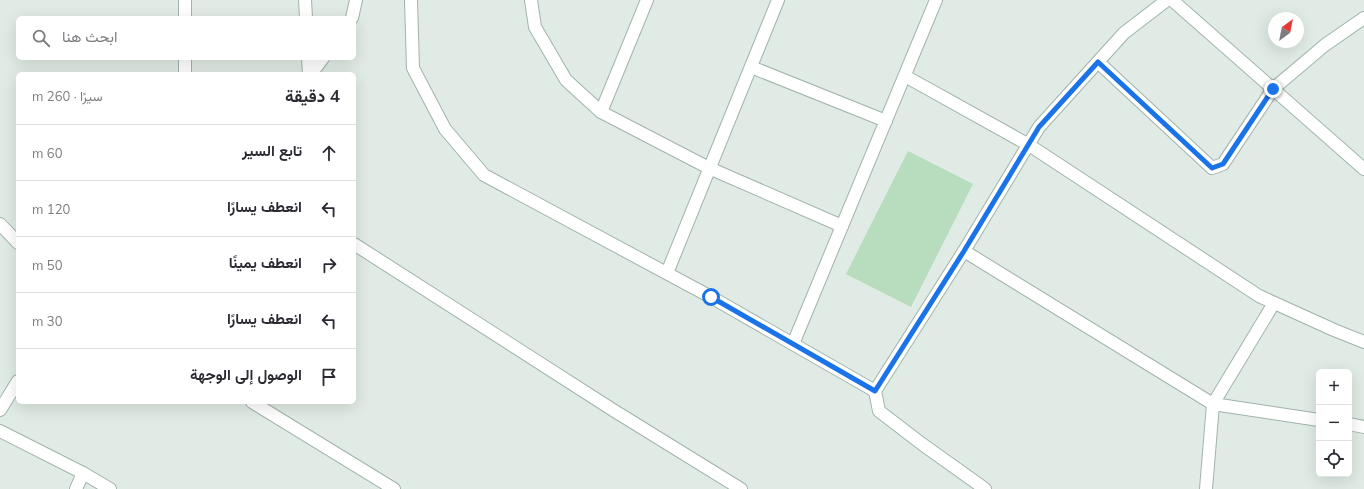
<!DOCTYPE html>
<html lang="ar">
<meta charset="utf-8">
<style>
body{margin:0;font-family:Mulish,Vazirmatn,sans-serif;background:#f2f2f3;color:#2b2b33;direction:rtl}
.controls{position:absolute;right:12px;bottom:12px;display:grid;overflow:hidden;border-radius:6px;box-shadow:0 4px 16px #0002}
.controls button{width:36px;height:36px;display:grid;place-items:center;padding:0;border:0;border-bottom:1px solid #e1e1e2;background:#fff;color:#2b2b33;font:20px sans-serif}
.compass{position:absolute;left:1268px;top:12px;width:36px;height:36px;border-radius:50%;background:#fff;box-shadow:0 4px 16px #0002;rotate:32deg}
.stop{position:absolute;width:12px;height:12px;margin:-9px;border:3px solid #1a73e8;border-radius:50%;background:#fff}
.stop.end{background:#1a73e8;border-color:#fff;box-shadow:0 1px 4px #0008}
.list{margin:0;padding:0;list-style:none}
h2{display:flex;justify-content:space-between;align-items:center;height:52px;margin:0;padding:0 16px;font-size:17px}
h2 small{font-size:13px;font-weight:400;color:#7c7c81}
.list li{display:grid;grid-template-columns:26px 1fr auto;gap:12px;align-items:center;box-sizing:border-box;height:56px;padding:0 16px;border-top:1px solid #e1e1e2}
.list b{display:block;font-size:15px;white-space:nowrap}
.list em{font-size:13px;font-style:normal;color:#7c7c81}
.icon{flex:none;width:22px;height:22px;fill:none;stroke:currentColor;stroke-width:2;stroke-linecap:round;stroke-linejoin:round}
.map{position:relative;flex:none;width:1364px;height:489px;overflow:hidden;direction:ltr}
.search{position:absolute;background:#fff;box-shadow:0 4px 16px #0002;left:16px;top:16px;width:340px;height:44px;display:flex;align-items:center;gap:10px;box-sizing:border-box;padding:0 14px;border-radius:6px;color:#7c7c81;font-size:15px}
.panel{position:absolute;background:#fff;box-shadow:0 4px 16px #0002;left:16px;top:72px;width:340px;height:332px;border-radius:6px;direction:rtl}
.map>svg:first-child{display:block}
.green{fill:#b7ddbe}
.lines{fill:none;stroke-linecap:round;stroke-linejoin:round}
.street-casing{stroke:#a2b3ab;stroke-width:14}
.street{stroke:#fff;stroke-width:12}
.route{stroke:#1a73e8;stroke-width:5}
</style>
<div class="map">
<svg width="1364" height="489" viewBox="0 0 1364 489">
<rect width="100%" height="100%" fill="#dfebe4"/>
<path class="green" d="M908 151 973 184 911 307 846 274Z"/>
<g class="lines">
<g class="street-casing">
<g id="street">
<path d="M305 0 306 18"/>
<path d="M411 0 413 68 445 129 484 175 711 297 875 391"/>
<path d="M531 0 535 27 566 80 601 112 709 168 842 226"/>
<path d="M1172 0 1364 169"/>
<path d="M185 18V0"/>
<path d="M352 18 356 0"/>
<path d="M308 58 309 74"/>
<path d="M1098 62 1212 168 1223 164 1273 89 1325 45 1364 18"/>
<path d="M751 67 886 121"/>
<path d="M185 74V58"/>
<path d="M311 74 323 58"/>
<path d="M905 76 1029 145 1259 296 1334 330 1364 342"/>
<path d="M601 112 647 0"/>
<path d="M0 224 18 243"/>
<path d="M354 244 613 410 741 489"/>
<path d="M964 251 1213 404 1319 420"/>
<path d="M667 273 778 0"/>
<path d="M793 344 936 0"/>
<path d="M252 402 394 489"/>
<path d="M0 410 18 381"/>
<path d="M1349 424 1364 427"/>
<path d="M0 431 83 473 76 489"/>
<path d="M83 473 110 489"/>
<path d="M985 489 922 444 879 411 875 391 964 251 1039 127 1124 33 1167 0"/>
<path d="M1206 489 1213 404 1274 303"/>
</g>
</g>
<use href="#street" class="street"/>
</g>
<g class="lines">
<path class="route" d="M711 297 875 391 964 251 1039 127 1098 62 1212 168 1223 164 1273 89"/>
</g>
</svg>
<div class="controls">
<button>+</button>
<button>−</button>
<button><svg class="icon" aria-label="locate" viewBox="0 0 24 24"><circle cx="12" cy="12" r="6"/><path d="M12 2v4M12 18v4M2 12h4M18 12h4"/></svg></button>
</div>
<svg class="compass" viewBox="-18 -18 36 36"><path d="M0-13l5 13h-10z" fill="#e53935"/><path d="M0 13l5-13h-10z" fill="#7c7c81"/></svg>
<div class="stop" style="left:711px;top:297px"></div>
<div class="stop end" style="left:1273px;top:89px"></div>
<div class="search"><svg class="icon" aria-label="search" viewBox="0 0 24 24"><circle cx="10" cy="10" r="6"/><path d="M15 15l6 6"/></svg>ابحث هنا</div>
<section class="panel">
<h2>4 دقيقة<small>سيرًا · 260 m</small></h2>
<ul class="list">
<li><svg class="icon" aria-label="ahead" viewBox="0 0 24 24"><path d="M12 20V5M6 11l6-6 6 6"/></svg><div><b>تابع السير</b></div><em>60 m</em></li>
<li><svg class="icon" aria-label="left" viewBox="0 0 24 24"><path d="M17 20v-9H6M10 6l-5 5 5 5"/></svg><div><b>انعطف يسارًا</b></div><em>120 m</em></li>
<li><svg class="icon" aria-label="right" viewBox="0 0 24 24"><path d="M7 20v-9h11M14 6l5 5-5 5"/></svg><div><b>انعطف يمينًا</b></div><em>50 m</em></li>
<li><svg class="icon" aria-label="left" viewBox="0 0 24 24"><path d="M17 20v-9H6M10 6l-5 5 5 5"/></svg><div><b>انعطف يسارًا</b></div><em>30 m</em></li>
<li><svg class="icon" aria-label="arrive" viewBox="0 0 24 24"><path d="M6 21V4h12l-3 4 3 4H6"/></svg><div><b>الوصول إلى الوجهة</b></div></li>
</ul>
</section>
</div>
